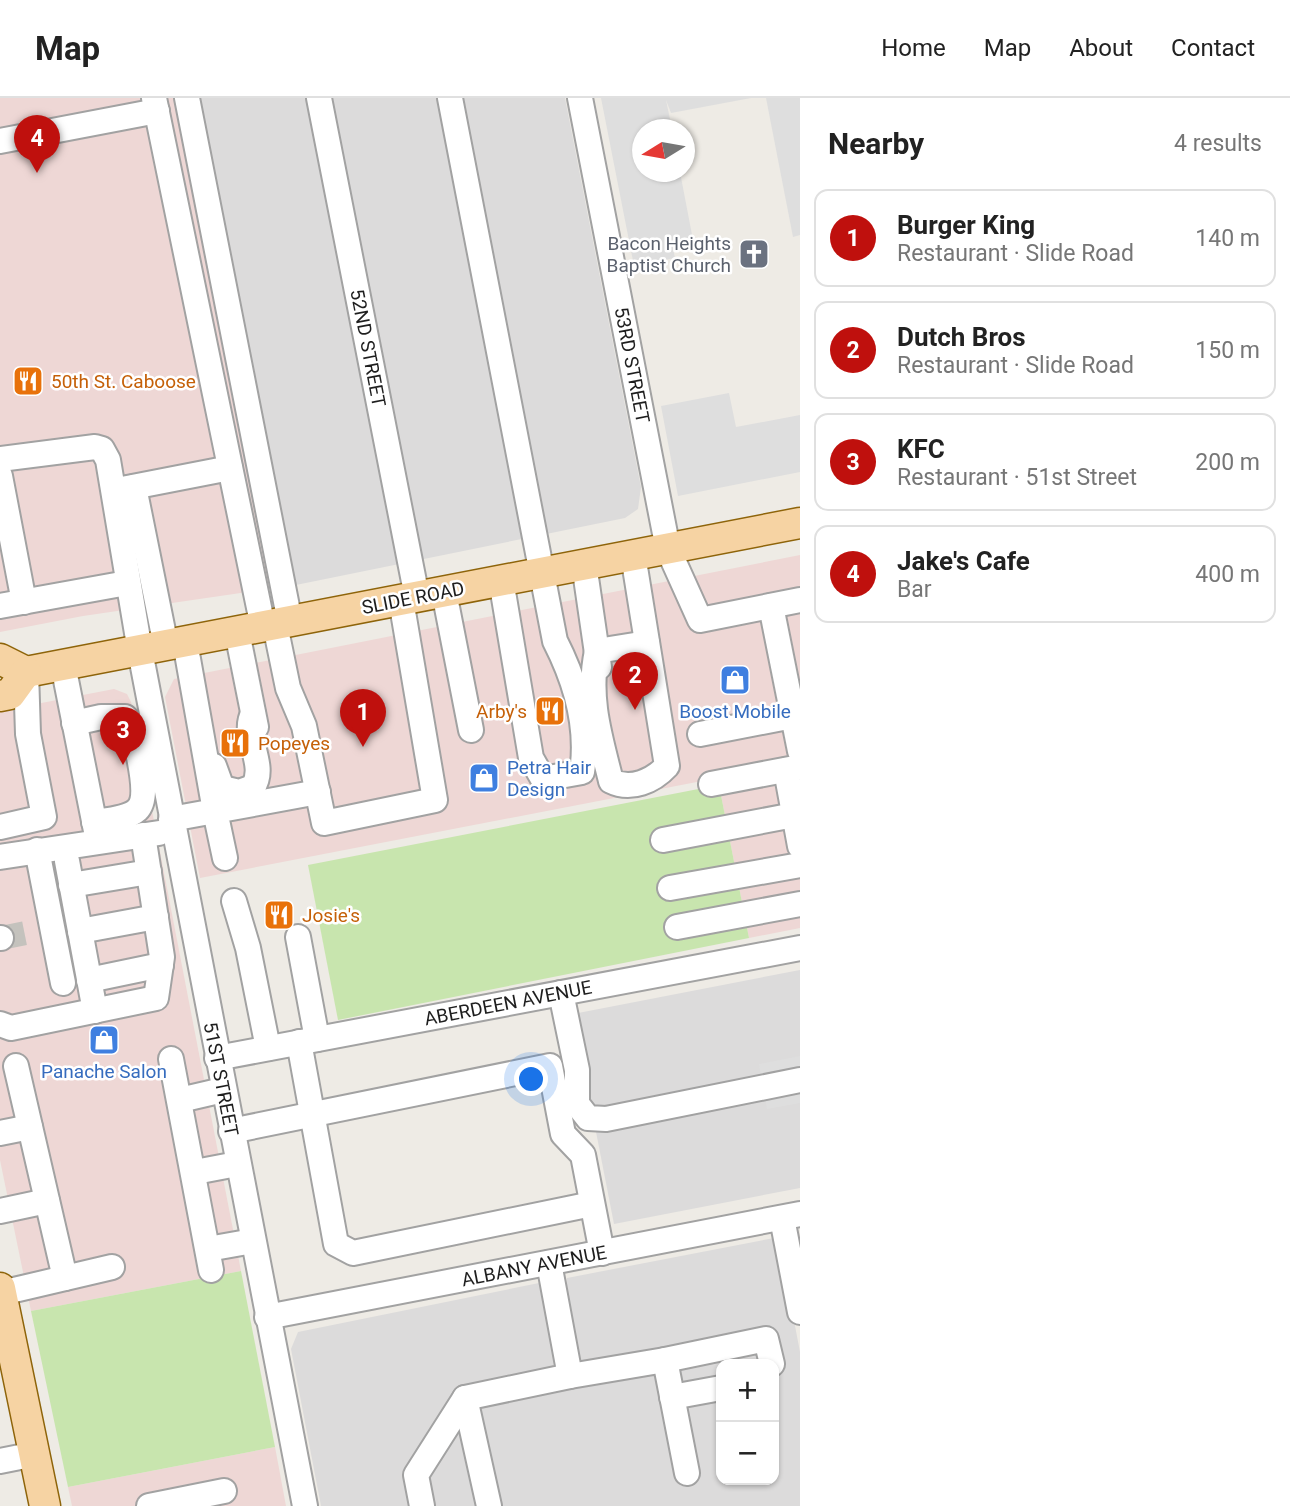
<!DOCTYPE html>
<meta charset="utf-8">
<style>
body{margin:0;font-family:Roboto,sans-serif;background:#f6f6f6;color:#222}
.controls{position:absolute;right:21px;bottom:21px;display:grid;overflow:hidden;border-radius:14px;box-shadow:0 2px 5px #0004}
.controls button{width:63px;height:63px;display:grid;place-items:center;padding:0;border:0;border-bottom:2px solid #e0e0e0;background:#fff;color:#222;font:35px sans-serif}
.compass{position:absolute;left:632px;top:21px;width:63px;height:63px;border-radius:50%;background:#fff;box-shadow:0 2px 5px #0004;rotate:259deg}
.you{position:absolute;left:532px;top:982px;width:24px;height:24px;margin:-18px;border:5px solid #fff;border-radius:50%;background:#1a73e8;box-shadow:0 0 0 10px #1a73e833}
.badge{display:grid;place-items:center;width:46px;height:46px;border-radius:50%;background:#bf100d;color:#fff;font-size:23px;font-weight:700}
.pin{position:absolute;translate:-50% -58px;filter:drop-shadow(0 2px 4px #0008)}
.pin::after{content:'';position:absolute;top:37px;width:24px;height:21px;background:inherit;clip-path:polygon(0 0,100% 0,50% 100%)}
.list{margin:0;padding:0;list-style:none}
h2{display:flex;justify-content:space-between;align-items:center;height:91px;margin:0;padding:0 28px;font-size:30px}
h2 small{font-size:23px;font-weight:400;color:#767676}
.list li{display:grid;grid-template-columns:46px 1fr auto;gap:21px;align-items:center;box-sizing:border-box;height:98px;margin:0 14px 14px;padding:0 14px;border:2px solid #e0e0e0;border-radius:14px}
.list b{display:block;font-size:26px;white-space:nowrap}
.list p{margin:0;font-size:23px;white-space:nowrap;color:#767676}
.list em{font-size:23px;font-style:normal;color:#767676}
.map{position:relative;flex:none;width:800px;height:1408px;overflow:hidden}
header{display:flex;align-items:center;gap:42px;box-sizing:border-box;height:98px;padding:0 35px;background:#fff;border-bottom:2px solid #e0e0e0}
header strong{font-size:33px}
nav{display:flex;gap:38px;margin-inline-start:auto;font-size:24px}
main{display:flex}
aside{flex:1;background:#fff}
.map>svg:first-child{display:block}
.residential{fill:#dcdbdb;fill-rule:evenodd}
.commercial{fill:#eed7d5}
.grass{fill:#c8e5ae}
.parking{fill:#dedede}
.lines{fill:none;stroke-linecap:round;stroke-linejoin:round}
.minor-tunnel{stroke:#c4c2bd;stroke-width:24;stroke-dasharray:24 12;stroke-linecap:butt}
.minor-casing{stroke:#a2a2a2;stroke-width:28}
.major-casing{stroke:#8e640a;stroke-width:33}
.minor{stroke:#fff;stroke-width:24}
.major{stroke:#f6d3a3;stroke-width:30}
.labels{text-anchor:middle;dominant-baseline:central;stroke-width:5;stroke-linejoin:round;paint-order:stroke}
.worship-label{font-size:19px;fill:#5b616d;stroke:#fff;text-anchor:end}
.street-label{font-size:19px;fill:#1e1e1e;stroke:#fff}
.food-label{font-size:19px;fill:#c56008;stroke:#fff;text-anchor:start}
.shop-label{font-size:19px;fill:#366cbe;stroke:#fff}
</style>
<header>
<strong>Map</strong>
<nav><a>Home</a><a>Map</a><a>About</a><a>Contact</a></nav>
</header>
<main>
<div class="map">
<svg width="800" height="1408" viewBox="0 0 800 1408">
<rect width="100%" height="100%" fill="#eeebe5"/>
<g class="residential">
<path d="M192 0H565L641 389 638 411 625 420 286 489Z"/>
<path d="M800 872V1090L614 1126 573 916Z"/>
<path d="M774 1140 779 1144 800 1254V1408H321L291 1251 298 1234 539 1185 544 1192 566 1188 567 1180ZM721 1266H774V1382H721Z"/>
</g>
<g class="commercial">
<path d="M0 0H179L275 490 83 518 0 534Z"/>
<path d="M800 457V664L200 780 165 599 174 581Z"/>
<path d="M114 591 127 596 131 604 241 1173 31 1213 0 1062V613Z"/>
<path d="M800 671V830L749 840 719 687Z"/>
<path d="M275 1349 286 1408H72L68 1389Z"/>
</g>
<g class="grass">
<path d="M719 687 749 840 338 922 308 767Z"/>
<path d="M241 1173 275 1349 68 1389 31 1213Z"/>
</g>
<g class="parking">
<path d="M601 0H751L671 15 666 2 672 31 642 32V74H680L693 142 672 146 675 160 634 168Z"/>
<path d="M766 0H800V137L793 139Z"/>
<path d="M729 295 736 329 800 317V374L678 398 661 308Z"/>
<path d="M800 958V1005L767 1011 759 966Z"/>
</g>
<g class="lines">
<path class="minor-tunnel" d="M1 840 31 834"/>
<g class="minor-casing">
<g id="minor">
<path d="M154 0 263 529"/>
<path d="M187 0 290 524"/>
<path d="M319 0 417 499"/>
<path d="M450 0 555 543C576 584 589 628 582 674L543 681 531 660 501 482"/>
<path d="M580 0 668 451 700 522 800 502"/>
<path d="M0 43 157 13"/>
<path d="M0 361 95 349 102 351 108 362 140 553 305 1408"/>
<path d="M0 378 24 504"/>
<path d="M134 389 166 548"/>
<path d="M117 392 230 370"/>
<path d="M584 466 599 569"/>
<path d="M444 494 471 632"/>
<path d="M0 508 127 485"/>
<path d="M771 508 800 653"/>
<path d="M275 527 288 590 304 628 324 725 435 702 401 502"/>
<path d="M237 534 256 629"/>
<path d="M597 553C587 599 600 639 611 683 631 693 653 683 667 668L633 457"/>
<path d="M597 553 647 545"/>
<path d="M63 567 98 743"/>
<path d="M74 625 101 619H125L132 626C135 645 152 698 137 712 127 721 106 722 94 724"/>
<path d="M700 636 793 618"/>
<path d="M214 668 222 690 239 694 253 689C268 667 241 637 253 616"/>
<path d="M786 672 800 748"/>
<path d="M711 686 800 669"/>
<path d="M171 721 215 713 185 544"/>
<path d="M0 729 44 719 28 636 26 574"/>
<path d="M663 742 794 717"/>
<path d="M37 752 63 885"/>
<path d="M0 759 159 735"/>
<path d="M225 760 215 713 318 694"/>
<path d="M67 763 95 913"/>
<path d="M71 787 149 774"/>
<path d="M670 790 800 767"/>
<path d="M234 803 248 850 268 950"/>
<path d="M677 829 800 806"/>
<path d="M80 833 156 819"/>
<path d="M298 839 317 941"/>
<path d="M0 840H1"/>
<path d="M89 882 161 867"/>
<path d="M561 895 577 972V1006L588 1020 606 1021 800 982"/>
<path d="M0 926 11 930 156 900 162 859 143 737"/>
<path d="M299 944 336 1146 353 1155 592 1106"/>
<path d="M217 960 800 850"/>
<path d="M171 961 211 1172"/>
<path d="M16 968 65 1180"/>
<path d="M180 1002 223 992"/>
<path d="M231 1033 550 968 563 1036 583 1057 602 1155"/>
<path d="M0 1035 30 1029"/>
<path d="M195 1074 237 1066"/>
<path d="M0 1113 47 1103"/>
<path d="M782 1120 800 1214"/>
<path d="M208 1151 253 1143"/>
<path d="M1 1195 112 1169"/>
<path d="M267 1219 800 1116"/>
<path d="M665 1262 766 1241 772 1266"/>
<path d="M570 1278 665 1262 687 1375"/>
<path d="M672 1299 721 1290"/>
<path d="M465 1300 489 1408"/>
<path d="M0 1363 35 1356"/>
<path d="M149 1408 224 1393"/>
<path d="M422 1408 416 1377 465 1300 570 1278 549 1165"/>
</g>
</g>
<g class="major-casing">
<g id="major">
<path d="M0 561 26 574 800 425"/>
<path d="M0 598 10 596 26 574"/>
<path d="M0 1190 45 1408"/>
</g>
</g>
<use href="#minor" class="minor"/>
<use href="#major" class="major"/>
</g>
<defs>
<g id="church-square" transform="scale(1.575)"><rect x="-9" y="-9" width="18" height="18" rx="4" fill="#6b7280" stroke="#fff"/><path d="M-1.2-6h2.4v3.5h3.3v2.4h-3.3V6h-2.4V-.1h-3.3v-2.4h3.3Z" fill="#fff"/></g>
<g id="restaurant-square" transform="scale(1.575)"><rect x="-9" y="-9" width="18" height="18" rx="4" fill="#e8710a" stroke="#fff"/><path d="M-5-6h1v4h1v-4h1v4h1v-4h1v5L-1.5 .5V6h-2V.5L-5-1ZM5-6V6H3V1.5H1.5Q1.5-4 5-6Z" fill="#fff"/></g>
<g id="shop-square" transform="scale(1.575)"><rect x="-9" y="-9" width="18" height="18" rx="4" fill="#3f7fe0" stroke="#fff"/><path d="M-5-2.5h2.3a2.7 3.5 0 0 1 5.4 0H5L5.5 6h-11ZM-1.5-2.5h3a1.5 2.3 0 0 0-3 0Z" fill="#fff"/></g>
</defs>
<g fill-rule="evenodd">
<use href="#church-square" x="754" y="156"/>
<use href="#restaurant-square" x="28" y="283"/>
<use href="#shop-square" x="735" y="582"/>
<use href="#restaurant-square" x="550" y="613"/>
<use href="#restaurant-square" x="235" y="645"/>
<use href="#shop-square" x="484" y="680"/>
<use href="#restaurant-square" x="279" y="817"/>
<use href="#shop-square" x="104" y="942"/>
</g>
<g class="labels">
<g class="worship-label">
<text x="731" y="145">Bacon Heights<tspan x="731" dy="22">Baptist Church</tspan></text>
</g>
<g class="street-label">
<text transform="translate(368 250) rotate(79)">52ND STREET</text>
<text transform="translate(632 267) rotate(79)">53RD STREET</text>
<text transform="translate(413 500) rotate(-11)">SLIDE ROAD</text>
<text transform="translate(508 905) rotate(-11)">ABERDEEN AVENUE</text>
<text transform="translate(221 981) rotate(79)">51ST STREET</text>
<text transform="translate(534 1168) rotate(-11)">ALBANY AVENUE</text>
</g>
<g class="food-label">
<text x="51" y="283">50th St. Caboose</text>
<text x="527" y="613" text-anchor="end">Arby's</text>
<text x="258" y="645">Popeyes</text>
<text x="302" y="817">Josie's</text>
</g>
<g class="shop-label">
<text x="735" y="613">Boost Mobile</text>
<text x="507" y="669" text-anchor="start">Petra Hair<tspan x="507" dy="22">Design</tspan></text>
<text x="104" y="973">Panache Salon</text>
</g>
</g>
</svg>
<div class="controls">
<button>+</button>
<button>−</button>
</div>
<svg class="compass" viewBox="-18 -18 36 36"><path d="M0-13l5 13h-10z" fill="#e53935"/><path d="M0 13l5-13h-10z" fill="#767676"/></svg>
<div class="you"></div>
<div class="pin badge" style="left:363px;top:649px">1</div>
<div class="pin badge" style="left:635px;top:612px">2</div>
<div class="pin badge" style="left:123px;top:667px">3</div>
<div class="pin badge" style="left:37px;top:75px">4</div>
</div>
<aside>
<h2>Nearby<small>4 results</small></h2>
<ul class="list">
<li><span class="badge">1</span><div><b>Burger King</b><p>Restaurant · Slide Road</p></div><em>140 m</em></li>
<li><span class="badge">2</span><div><b>Dutch Bros</b><p>Restaurant · Slide Road</p></div><em>150 m</em></li>
<li><span class="badge">3</span><div><b>KFC</b><p>Restaurant · 51st Street</p></div><em>200 m</em></li>
<li><span class="badge">4</span><div><b>Jake's Cafe</b><p>Bar</p></div><em>400 m</em></li>
</ul>
</aside>
</main>
